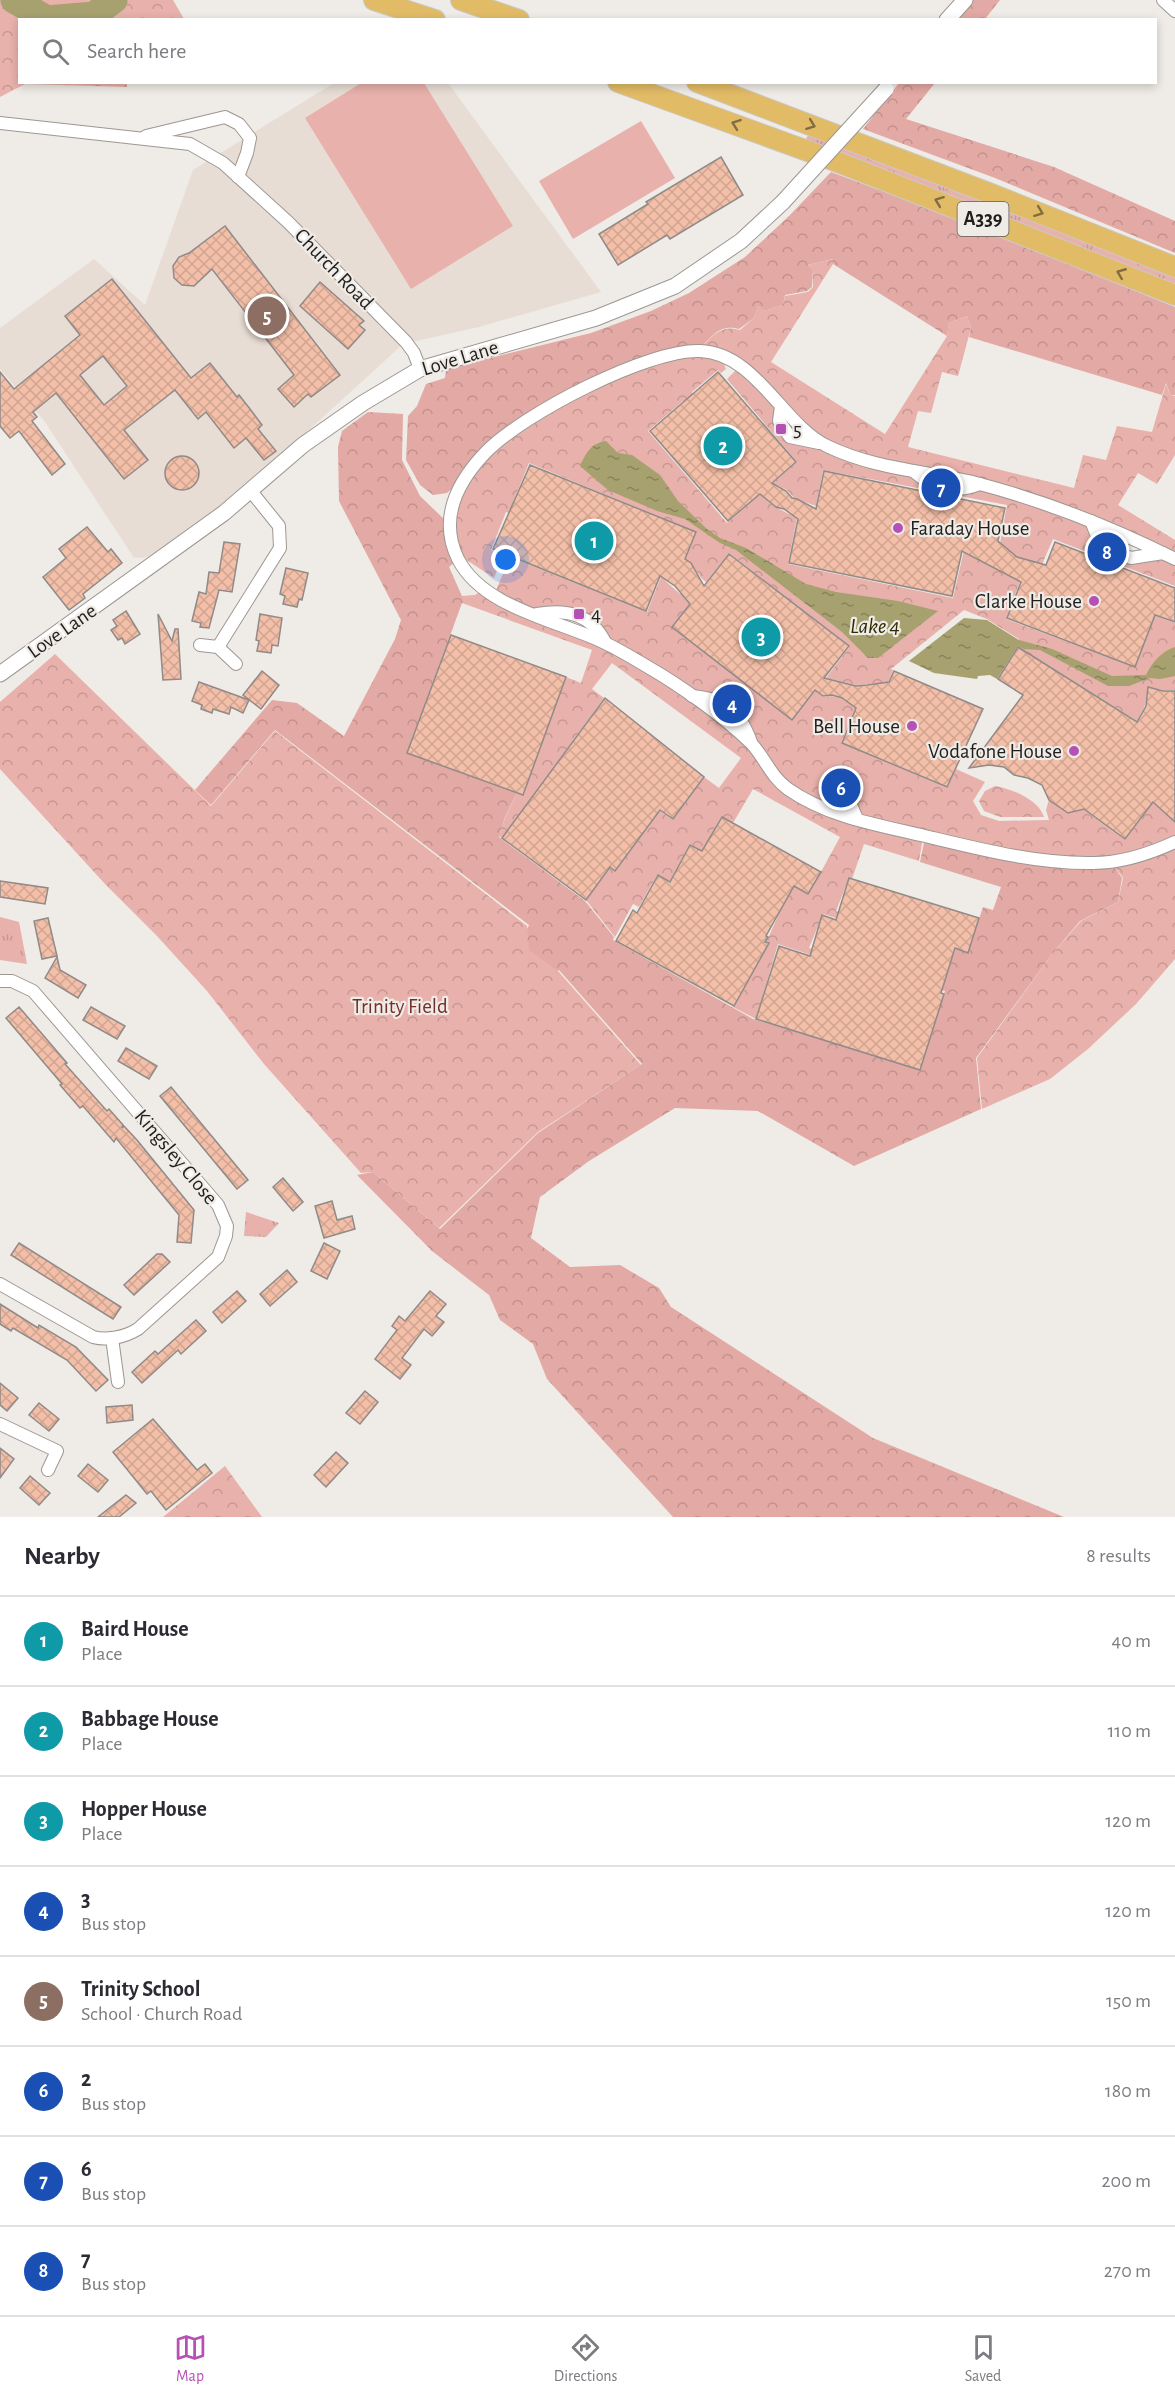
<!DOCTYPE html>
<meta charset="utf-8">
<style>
body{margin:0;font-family:"Alegreya Sans",sans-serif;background:#f7f7f7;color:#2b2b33}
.you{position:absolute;left:506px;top:560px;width:21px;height:21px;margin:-15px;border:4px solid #fff;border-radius:50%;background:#1a73e8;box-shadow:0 0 0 9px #1a73e833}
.badge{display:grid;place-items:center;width:39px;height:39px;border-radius:50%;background:#b550b5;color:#fff;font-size:20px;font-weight:700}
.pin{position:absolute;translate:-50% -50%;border:3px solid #fff;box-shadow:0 2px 6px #0006}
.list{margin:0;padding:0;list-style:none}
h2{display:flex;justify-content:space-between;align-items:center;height:78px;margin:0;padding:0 24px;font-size:26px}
h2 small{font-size:20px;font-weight:400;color:#7c7c81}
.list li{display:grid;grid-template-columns:39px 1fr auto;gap:18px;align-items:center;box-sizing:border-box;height:90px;padding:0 24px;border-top:2px solid #e1e1e2}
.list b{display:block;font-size:22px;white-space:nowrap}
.list p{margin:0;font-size:20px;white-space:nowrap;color:#7c7c81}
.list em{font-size:20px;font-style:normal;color:#7c7c81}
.icon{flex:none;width:33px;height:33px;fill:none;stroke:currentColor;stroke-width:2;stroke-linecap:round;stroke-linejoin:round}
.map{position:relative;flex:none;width:1175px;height:1517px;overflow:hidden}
.search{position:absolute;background:#fff;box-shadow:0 3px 9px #0003;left:18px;right:18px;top:18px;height:66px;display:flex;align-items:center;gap:15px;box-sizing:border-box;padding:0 21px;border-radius:0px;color:#7c7c81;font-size:22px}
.sheet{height:798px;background:#fff}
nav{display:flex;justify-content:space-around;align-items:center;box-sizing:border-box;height:84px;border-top:2px solid #e1e1e2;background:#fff;font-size:16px;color:#7c7c81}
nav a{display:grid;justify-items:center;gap:3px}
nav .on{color:#b550b5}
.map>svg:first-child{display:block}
.built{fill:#e8ddd4}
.grass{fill:url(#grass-tufts)}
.forest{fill:url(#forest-crowns)}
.park{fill:url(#park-crowns)}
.pitch{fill:#e8b1ab}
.water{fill:url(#water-ripples)}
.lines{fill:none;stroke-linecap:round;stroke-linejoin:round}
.river{stroke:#a6a16e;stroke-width:27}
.building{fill:url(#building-cross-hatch);stroke:#908a88;stroke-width:1.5;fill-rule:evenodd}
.minor-casing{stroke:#9c9793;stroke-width:14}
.tertiary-casing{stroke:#9c9793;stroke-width:17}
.trunk-casing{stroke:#cac9c9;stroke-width:22}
.minor{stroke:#fff;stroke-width:12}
.tertiary{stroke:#fff;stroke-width:15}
.trunk{stroke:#e2bb66;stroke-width:20}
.tertiary-bridge-casing{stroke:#9c9793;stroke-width:17;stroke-linecap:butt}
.tertiary-bridge{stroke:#fff;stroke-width:15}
.oneway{stroke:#826d42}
.poi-dot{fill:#b550b5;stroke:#efebe6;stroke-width:2}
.labels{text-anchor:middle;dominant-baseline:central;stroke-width:4.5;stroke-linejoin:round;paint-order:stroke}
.shield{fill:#efebe6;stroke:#5f5c5a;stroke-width:1.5}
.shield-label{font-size:20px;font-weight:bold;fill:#211f1e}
.street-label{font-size:21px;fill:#211f1e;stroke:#efebe6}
.poi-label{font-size:21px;fill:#211f1e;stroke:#efebe6;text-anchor:start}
.park-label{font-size:21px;fill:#742e2b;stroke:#efebe6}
.water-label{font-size:22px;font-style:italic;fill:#2f2a00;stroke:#efebe6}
</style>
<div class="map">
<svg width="1175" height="1517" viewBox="0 0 1175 1517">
<defs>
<pattern id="grass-tufts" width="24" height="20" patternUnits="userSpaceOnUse" patternTransform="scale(1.5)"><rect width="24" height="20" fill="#e8b1ab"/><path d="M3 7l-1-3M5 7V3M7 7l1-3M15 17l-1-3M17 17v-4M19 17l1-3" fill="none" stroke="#c79893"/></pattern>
<pattern id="forest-crowns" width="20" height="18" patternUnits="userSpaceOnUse" patternTransform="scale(1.5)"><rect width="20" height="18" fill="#e3a9a4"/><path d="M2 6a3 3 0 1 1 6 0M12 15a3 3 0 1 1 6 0" fill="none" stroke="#c2918d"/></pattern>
<pattern id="park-crowns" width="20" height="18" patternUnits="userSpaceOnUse" patternTransform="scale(1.5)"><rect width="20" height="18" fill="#e8b1ab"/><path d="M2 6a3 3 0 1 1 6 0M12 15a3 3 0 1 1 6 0" fill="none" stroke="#c79893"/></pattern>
<pattern id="water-ripples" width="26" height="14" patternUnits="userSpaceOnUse" patternTransform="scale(1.5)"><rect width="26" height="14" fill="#a6a16e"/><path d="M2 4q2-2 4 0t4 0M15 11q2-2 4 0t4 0" fill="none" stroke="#87835a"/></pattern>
<pattern id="building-cross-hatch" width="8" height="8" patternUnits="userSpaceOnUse" patternTransform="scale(1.5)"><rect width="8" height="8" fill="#f3bfa8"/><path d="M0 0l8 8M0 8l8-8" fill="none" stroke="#d0a490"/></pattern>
</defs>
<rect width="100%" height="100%" fill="#efebe6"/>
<path class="built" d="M334 83H448L601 292 479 327 403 344 239 494 178 539 149 557 134 558 45 422 0 369V328L94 259 145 305 193 170Z"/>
<g class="grass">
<path d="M809 133 1175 276V287L978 206 805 141Z"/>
<path d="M0 917 19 922 27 964 0 960Z"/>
<path d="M246 1212 279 1223 266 1237 244 1236Z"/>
</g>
<g class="forest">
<path d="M970 0H1000L985 19 953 20Z"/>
<path d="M899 83H935L906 119 1054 167 1175 221V253L995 178 863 129Z"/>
<path d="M831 172 957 219 1175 307V395L1171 396 1166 383 1162 395 969 337 971 328 967 316 949 323 947 336 833 264V259L808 265 813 269 812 287 807 291 785 295 783 305 764 311 758 306 754 318 739 329C719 324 713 336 699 349L456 485 447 493 433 495 420 485 406 460 408 416 417 406 426 384 445 378 446 369 591 333 651 311 689 293 745 257 790 215Z"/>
<path d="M368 412 403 414 402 460 420 496 446 521 456 561 449 567 462 596V603L407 753 518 791 505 817 499 837 585 901 614 937 613 940 753 1019 920 1069 945 991 941 990 956 948 968 952 983 907 993 910 1001 887 920 862 925 838 1112 863 1122 878 1118 902 1080 921 1052 954 976 1058 981 1109 854 1166 758 1111 675 1108 589 1161 540 1197 531 1238 570 1267 620 1265 659 1288 671 1307 873 1438 1064 1517H673L547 1379 533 1344 500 1320 489 1295 432 1251 357 1175 373 1172 440 1229 538 1133 642 1064 559 970 487 1015 529 925 275 730 211 805 195 790 272 700 297 703 344 736 395 639 401 620 339 501 338 447 342 431Z"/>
</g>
<g class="park">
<path d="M0 0H173L184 19 20 20V82L127 83V87L25 84 0 97Z"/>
<path d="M833 259V264L771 362 885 434 947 336 949 323 967 316 971 328 958 376 942 372 931 413 918 411 908 447 1074 488 1083 455 1106 460 1117 426 1152 432 1166 384 1171 396H1175V455L1157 484 1138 473 1118 505 1175 540V557L1091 520 823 443 766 387 699 349C713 336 720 324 740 330L754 318 758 305 764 311 783 305 785 296 808 292 813 287V269L808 265Z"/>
<path d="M673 356H720L726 369 721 373 718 370 692 392 693 394 684 402 683 401 648 431 727 523 761 494C770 506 784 512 797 517L788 564 953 598 964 550 1022 576 1006 619 1135 667 1151 627 1149 625 1153 615 1175 623V690H1163L1148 687 1145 705 1137 721 1018 647 1019 639 987 619 964 610 891 669 893 670 881 699 880 683 856 685 826 678 850 646 729 553 706 582C697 576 695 564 685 560L696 532 529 463 513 502 534 511 530 521 506 512 491 550 503 555 494 578 465 559 456 545 454 509 457 498 491 451 564 400Z"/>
<path d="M739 367 781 406 790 438 980 486 1088 523 1099 547 1132 561 1164 555 1175 560V586L1053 539 1040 569 999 549 1007 505 823 470 816 506 794 498 787 490 773 483 797 462 727 379Z"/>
<path d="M510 557 647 612 661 577 680 594 684 592 696 595 672 627 792 720 820 685 818 693 823 697 832 696 842 699 853 706 857 704 841 743 947 788 956 769 985 782 973 801 981 815 999 821 1049 820 1046 810 1049 800 1068 813 1076 811 1071 800 1125 840 1153 802 1169 817 1175 814V842L1130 858 1032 857 831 811 777 778 741 715 691 694 606 641 593 623 536 613 494 595Z"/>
<path d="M484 589 605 643 731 727 767 768 817 807 923 837 919 861 864 844 852 879 849 878 836 911 841 913 839 919 823 914 809 948 828 954 826 960 778 944 756 1019 733 1007 751 976 749 974 769 936 792 885 809 894 840 837 753 789 733 823 721 817 702 851 690 844 670 881 657 875 639 907 633 904 615 937 586 900 610 868 615 871 660 811 673 820 704 777 719 788 741 758 612 663 592 689 604 698 502 838 499 836 505 818 518 791 523 793 566 677 581 683 592 650 462 603V596L475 595Z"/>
<path d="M55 654 211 806 275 731 527 926 529 950 558 971 641 1065 538 1132 439 1228 373 1172 361 1173 264 1064 207 991 157 936 105 884 0 769V702Z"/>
<path d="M995 786C1012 789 1038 799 1044 817H1000L984 811 979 801 985 791Z"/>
<path d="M1175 845V959L1136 1004 1088 1049 1050 1079 982 1109 977 1058 1052 954 1081 921 1118 902 1123 878 1113 864Z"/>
<path d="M225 1466 262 1517H163Z"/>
</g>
<g class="pitch">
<path d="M363 82 424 83 513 226 411 289 305 118Z"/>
<path d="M641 121 675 178 573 239 539 181Z"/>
</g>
<g class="water">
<path d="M606 441 618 453 632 455 660 475 678 501 707 529 720 538 746 548 806 584 836 592 898 601 938 611 878 658H868L842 632 736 550 720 543 685 519 657 511 608 490 580 466C586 453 591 443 606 441Z"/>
<path d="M964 618 987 620 1019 640 1052 649 1112 676 1146 675C1152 662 1162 651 1175 647V676L1160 679 1150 678 1129 686H1108L1040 650 1024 649 1018 646 997 679 990 675 978 676 977 679 934 673 909 661Z"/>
</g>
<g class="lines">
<path class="river" d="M14 0 47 19 94 15 114 0"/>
</g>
<g class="building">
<path d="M721 157 743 195 670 239 667 235 618 265 599 234 648 204 646 202Z"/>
<path d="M225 226 340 375 311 397 308 394 294 407 278 389 294 375 212 269 194 286 182 285 174 278 173 266 179 257 189 253Z"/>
<path d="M112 279 191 378 210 363 237 397 239 395 250 409 262 425 258 429 276 451 264 460 246 438 234 448 206 412 198 419 175 390 124 430 148 460 124 479 56 393 33 412 37 417 32 421 65 464 52 475 19 431 10 438 0 426V372L14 389 80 335 65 316ZM103 356 127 386 104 405 80 375Z"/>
<path d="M320 282 364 321 359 325 365 330 348 349 300 306Z"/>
<path d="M718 372 796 462 772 483 786 491 792 498 797 499 816 509 824 471 1005 508 998 541 1017 557 1046 565 1055 542 1175 588V622L1155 615 1135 667 1007 618 1021 582 962 551 952 596 789 563 798 519 784 509 776 507 760 494 728 521 650 431Z"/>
<circle cx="182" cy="473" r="17"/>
<path d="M530 465 696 532 685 559 691 563 704 586 729 554 849 646 824 678 856 686 867 685 889 682 894 671 983 709 947 787 842 743 856 708 842 698 832 695 823 696 815 690 792 720 672 627 690 604 675 586 660 576 646 611 493 549Z"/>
<path d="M87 527 108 552 111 549 122 563 83 594 85 598 69 610 43 577 66 558 59 549Z"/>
<path d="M224 542 240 544 232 592 219 590 209 628 200 627 201 623 192 621 199 592 206 594 209 572 219 573Z"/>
<path d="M286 568 308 573 302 600 299 599 297 607 283 604 285 596 280 594Z"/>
<path d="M126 611 140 634 125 644 122 638 118 640 111 630 117 626 113 620Z"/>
<path d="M158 614 172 641 175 629H178L181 679 163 680Z"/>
<path d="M260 614 282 618 278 646 272 645 271 653 257 651 259 641 256 640Z"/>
<path d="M451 635 566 677 523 795 407 753Z"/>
<path d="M1018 647 1137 722 1146 706 1148 687 1163 691H1175V822L1153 802 1125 839 1084 809 1068 813 1049 800 1042 785 1028 778 1014 775 1004 767 989 765 969 768 1023 695 998 679Z"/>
<path d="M262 671 279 685 261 709 243 695Z"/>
<path d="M199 682 249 700 243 713 231 707 229 714 213 709 212 713 201 709 202 705 192 701Z"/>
<path d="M605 698 704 777 673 819 660 810 615 871 610 867 586 900 502 838Z"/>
<path d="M722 817 821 872 808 894 794 886 766 936 768 937 765 942 769 943 734 1006 616 941 633 910 637 913 658 875 670 882 690 845 702 851Z"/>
<path d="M849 878 979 918 968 953 955 948 941 993 944 994 920 1070 756 1019 779 946 810 956 822 915 836 920Z"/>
<path d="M0 881 48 888 45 904 0 897Z"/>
<path d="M48 918 57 956 42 959 34 921Z"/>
<path d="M57 957 60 970 86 985 78 998 45 978Z"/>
<path d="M19 1007 67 1063 65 1064 107 1111 109 1109 123 1125 122 1128 124 1126 137 1140 194 1210 191 1243 177 1242 179 1215 116 1138 114 1142 83 1106 80 1108 60 1085 62 1084 6 1018Z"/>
<path d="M91 1007 125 1026 117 1039 83 1020Z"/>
<path d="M126 1048 157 1066 149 1079 118 1061Z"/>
<path d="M171 1087 248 1180 237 1189 160 1096Z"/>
<path d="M283 1178 303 1202 293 1211 273 1187Z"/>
<path d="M332 1201 337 1220 352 1216 355 1229 324 1238 315 1206Z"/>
<path d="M19 1243 121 1307 113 1319 11 1255Z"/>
<path d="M324 1243 340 1251 327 1279 311 1271Z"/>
<path d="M157 1254H162L170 1262 134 1295 124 1285Z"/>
<path d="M287 1270 297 1282 270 1306 260 1294Z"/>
<path d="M237 1291 246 1301 222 1323 213 1312Z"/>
<path d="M430 1291 446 1304 436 1316 444 1322 432 1336 424 1329 402 1358 411 1365 400 1379 375 1359 397 1330 392 1326 399 1316 405 1321Z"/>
<path d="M0 1304 38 1328 39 1325 76 1347 108 1380 96 1391 67 1360 13 1328 11 1331 0 1324Z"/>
<path d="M196 1320 206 1331 181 1354 178 1350 142 1383 132 1372 155 1351 158 1354Z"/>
<path d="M0 1383 18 1398 7 1411 0 1405Z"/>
<path d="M365 1391 378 1402 360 1424 346 1413Z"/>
<path d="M39 1403 59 1419 49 1431 29 1415Z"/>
<path d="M132 1405 133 1420 107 1423 106 1407Z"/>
<path d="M153 1419 197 1470 205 1464 212 1473 166 1510 151 1491 147 1494 113 1452Z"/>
<path d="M0 1448 14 1459 0 1478Z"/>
<path d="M336 1452 348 1463 326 1487 314 1475Z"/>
<path d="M88 1464 108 1480 98 1492 78 1476Z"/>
<path d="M30 1476 50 1493 39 1505 20 1488Z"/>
<path d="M126 1495 136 1503 119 1517H98Z"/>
</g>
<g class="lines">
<g class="minor-casing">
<g id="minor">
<path d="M1163 0 1175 11"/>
<path d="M0 123 190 144 223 163 288 222 406 342 414 353 420 369"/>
<path d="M146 136 225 117 239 124 250 138 247 153 238 177"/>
<path d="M781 406 779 421 790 437 819 443"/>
<path d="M913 471C935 490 954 494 980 484"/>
<path d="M1091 521 1101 546 1131 558 1163 553"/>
<path d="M1175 559C1111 527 1045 501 976 483 926 471 874 469 827 446 782 424 756 353 700 351 648 349 523 414 486 452 458 481 438 518 458 559 483 608 557 620 603 642 618 649 633 658 648 667 681 686 723 716 751 743 765 758 771 777 788 789 828 817 878 825 925 836 979 849 1037 864 1093 863 1121 863 1149 854 1175 842"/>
<path d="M537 614C567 609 591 614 605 642"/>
<path d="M200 645 218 647 236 664"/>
<path d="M218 647 280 548 279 526 250 490"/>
<path d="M692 696C725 699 740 711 751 742"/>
<path d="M828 781C847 793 849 800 857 819"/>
<path d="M0 981H12L33 991 218 1205 227 1226 226 1236 218 1257 138 1329C125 1337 107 1341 93 1337L0 1284"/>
<path d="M112 1338 118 1382"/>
<path d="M0 1424 57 1451 48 1470"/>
</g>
</g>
<g class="tertiary-casing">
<g id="tertiary">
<path d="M947 20 965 0"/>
<path d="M0 674 224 513 303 445 363 403 420 369 596 318 675 286 741 241 783 202"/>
</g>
</g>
<g class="trunk-casing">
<g id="trunk">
<path d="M374 0 435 20"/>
<path d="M461 0 519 20"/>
<path d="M618 82 835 161 1175 295"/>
<path d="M697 82 989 193 1175 267"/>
</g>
</g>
<use href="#minor" class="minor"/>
<use href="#tertiary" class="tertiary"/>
<use href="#trunk" class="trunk"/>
<g class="tertiary-bridge-casing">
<path id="tertiary-bridge" d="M783 202 886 89"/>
</g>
<use href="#tertiary-bridge" class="tertiary-bridge"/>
</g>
<defs><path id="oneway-chevron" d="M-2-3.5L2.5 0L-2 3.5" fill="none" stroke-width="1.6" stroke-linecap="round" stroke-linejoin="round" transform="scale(1.5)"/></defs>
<g class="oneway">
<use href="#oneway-chevron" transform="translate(736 124) rotate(-160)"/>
<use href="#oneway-chevron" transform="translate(811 125) rotate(21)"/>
<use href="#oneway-chevron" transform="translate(939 201) rotate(-159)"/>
<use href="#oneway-chevron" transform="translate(1039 212) rotate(21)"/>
<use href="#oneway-chevron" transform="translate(1121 273) rotate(-158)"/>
</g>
<g class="poi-dot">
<rect x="775" y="423" width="12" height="12" rx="3"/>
<circle cx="898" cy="528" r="6"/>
<circle cx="1094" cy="601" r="6"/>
<rect x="573" y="608" width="12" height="12" rx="3"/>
<circle cx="912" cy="726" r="6"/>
<circle cx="1074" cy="751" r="6"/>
</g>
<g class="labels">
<rect class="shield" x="957.5" y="202" width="51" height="34" rx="4.5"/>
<g class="shield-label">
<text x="983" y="219">A339</text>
</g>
<g class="street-label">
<text transform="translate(334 269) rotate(46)">Church Road</text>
<text transform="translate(460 358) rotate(-17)">Love Lane</text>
<text transform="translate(62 631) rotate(-35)">Love Lane</text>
<text transform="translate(176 1157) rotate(50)">Kingsley Close</text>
</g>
<g class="poi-label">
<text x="793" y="429">5</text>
<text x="910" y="528">Faraday House</text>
<text x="1082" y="601" text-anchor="end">Clarke House</text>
<text x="591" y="614">4</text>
<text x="900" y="726" text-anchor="end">Bell House</text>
<text x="1062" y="751" text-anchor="end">Vodafone House</text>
</g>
<g class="park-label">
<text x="400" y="1006">Trinity Field</text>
</g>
<g class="water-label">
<text x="875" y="626">Lake 4</text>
</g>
</g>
</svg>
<div class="you"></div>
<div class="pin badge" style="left:594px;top:541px;background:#0f9aa8">1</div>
<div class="pin badge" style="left:723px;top:446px;background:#0f9aa8">2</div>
<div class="pin badge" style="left:761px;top:637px;background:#0f9aa8">3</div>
<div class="pin badge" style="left:732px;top:704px;background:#1a4fb4">4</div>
<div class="pin badge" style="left:267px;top:316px;background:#8d6e63">5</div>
<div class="pin badge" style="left:841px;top:788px;background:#1a4fb4">6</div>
<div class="pin badge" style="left:941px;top:488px;background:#1a4fb4">7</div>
<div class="pin badge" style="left:1107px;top:552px;background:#1a4fb4">8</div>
<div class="search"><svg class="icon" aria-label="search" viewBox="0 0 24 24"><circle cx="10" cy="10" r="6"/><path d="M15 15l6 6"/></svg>Search here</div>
</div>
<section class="sheet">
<h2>Nearby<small>8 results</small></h2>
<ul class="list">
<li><span class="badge" style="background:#0f9aa8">1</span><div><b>Baird House</b><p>Place</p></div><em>40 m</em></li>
<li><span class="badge" style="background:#0f9aa8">2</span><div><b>Babbage House</b><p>Place</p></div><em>110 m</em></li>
<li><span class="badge" style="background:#0f9aa8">3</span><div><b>Hopper House</b><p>Place</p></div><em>120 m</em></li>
<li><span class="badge" style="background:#1a4fb4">4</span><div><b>3</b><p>Bus stop</p></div><em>120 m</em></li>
<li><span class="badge" style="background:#8d6e63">5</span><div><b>Trinity School</b><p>School · Church Road</p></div><em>150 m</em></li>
<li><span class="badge" style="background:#1a4fb4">6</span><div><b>2</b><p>Bus stop</p></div><em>180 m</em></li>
<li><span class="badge" style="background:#1a4fb4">7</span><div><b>6</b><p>Bus stop</p></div><em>200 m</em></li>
<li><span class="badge" style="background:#1a4fb4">8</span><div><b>7</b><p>Bus stop</p></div><em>270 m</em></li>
</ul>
</section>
<nav>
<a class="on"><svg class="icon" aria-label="map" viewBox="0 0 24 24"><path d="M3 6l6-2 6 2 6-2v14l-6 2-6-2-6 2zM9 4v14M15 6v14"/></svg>Map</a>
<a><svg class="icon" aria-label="directions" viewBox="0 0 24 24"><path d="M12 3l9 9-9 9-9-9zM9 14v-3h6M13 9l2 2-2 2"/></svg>Directions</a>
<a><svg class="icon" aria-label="saved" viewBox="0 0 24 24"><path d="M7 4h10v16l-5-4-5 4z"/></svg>Saved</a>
</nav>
